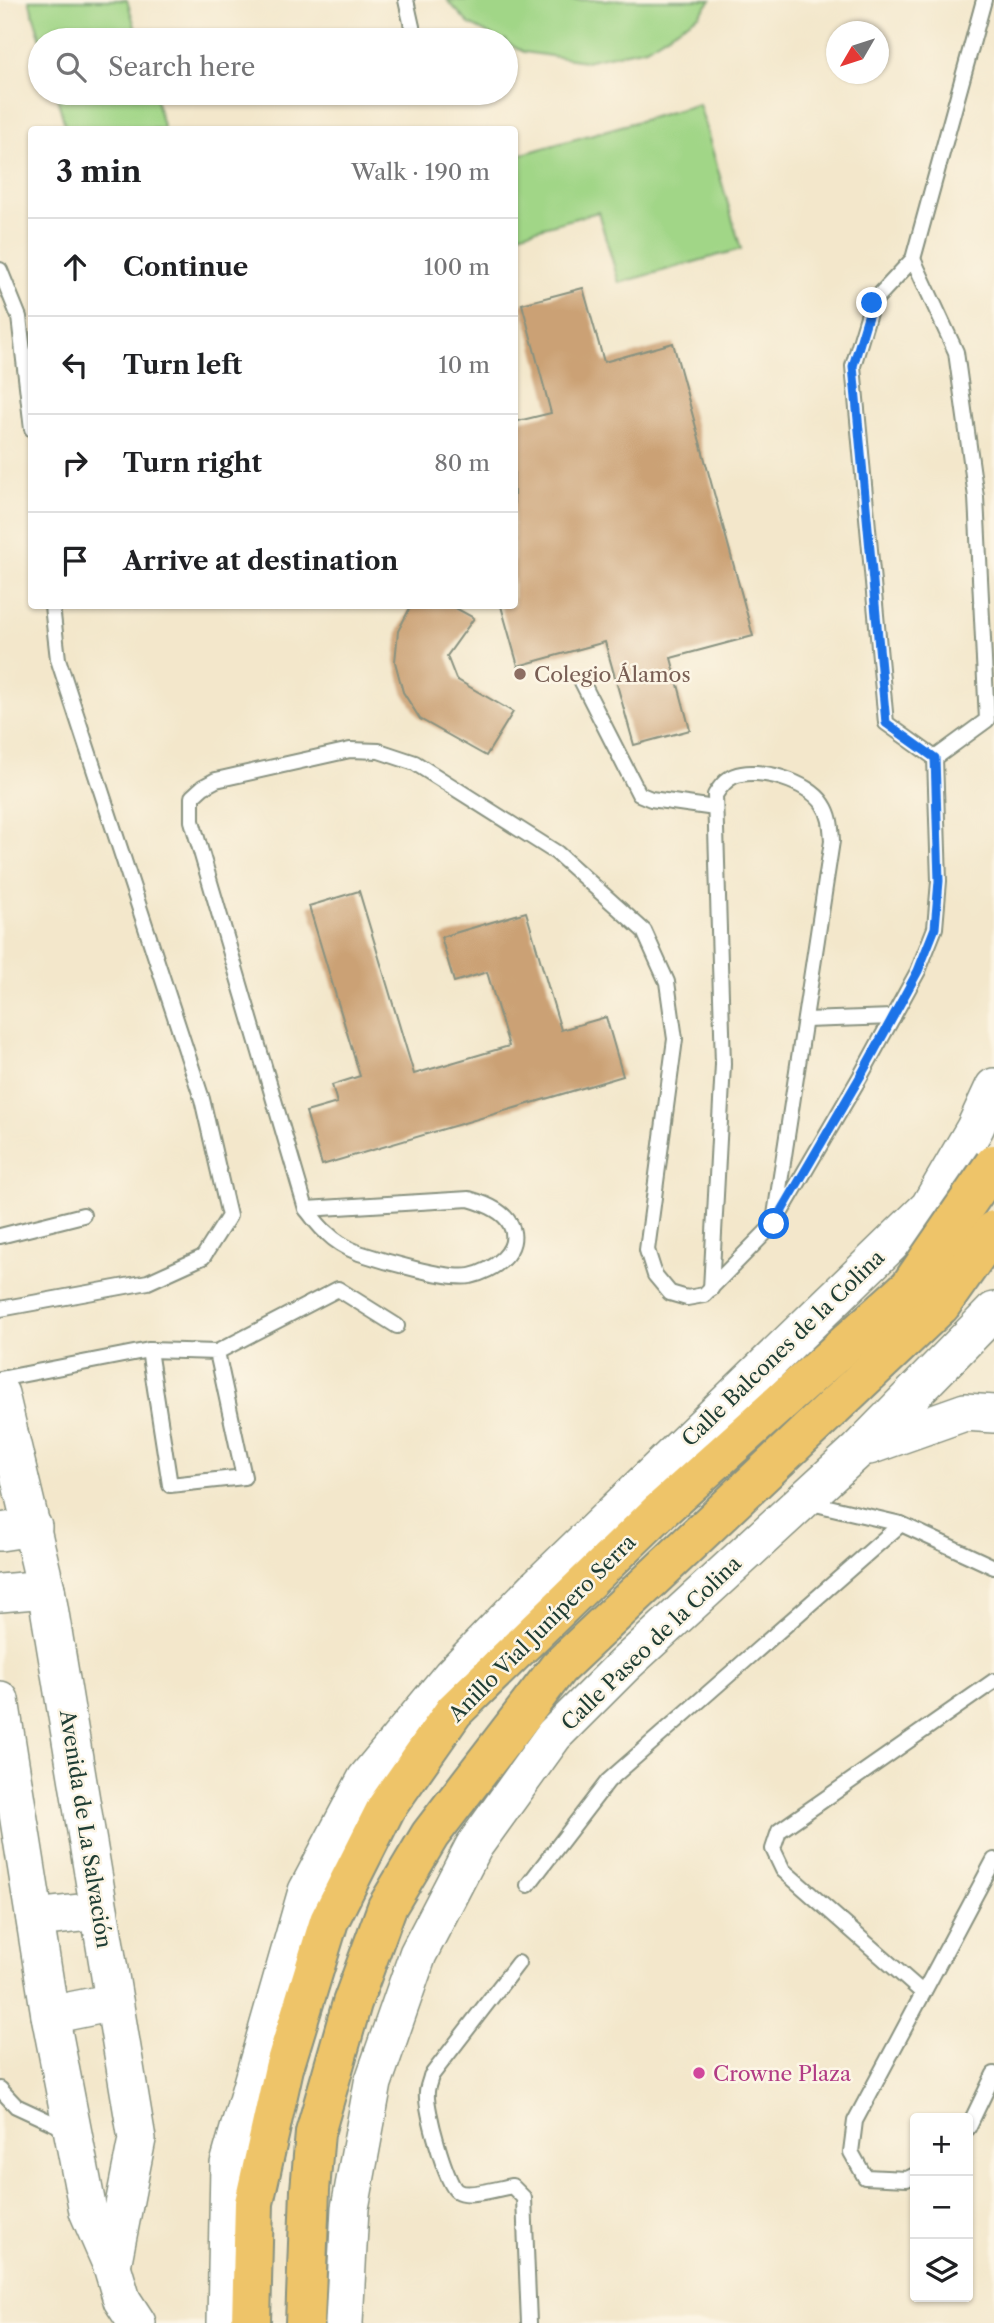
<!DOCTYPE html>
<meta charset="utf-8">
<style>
body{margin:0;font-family:"Libre Caslon Text",serif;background:#f6f6f6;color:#202124}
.controls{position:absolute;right:21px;bottom:21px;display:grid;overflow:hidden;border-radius:7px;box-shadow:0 2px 5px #0004}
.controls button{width:63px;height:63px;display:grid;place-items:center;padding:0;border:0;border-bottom:2px solid #e0e0e0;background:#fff;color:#202124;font:35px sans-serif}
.compass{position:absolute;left:826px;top:21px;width:63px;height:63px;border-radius:50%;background:#fff;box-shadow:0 2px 5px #0004;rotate:231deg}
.stop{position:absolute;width:21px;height:21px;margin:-16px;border:5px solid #1a73e8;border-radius:50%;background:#fff}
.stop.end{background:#1a73e8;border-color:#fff;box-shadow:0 2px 7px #0008}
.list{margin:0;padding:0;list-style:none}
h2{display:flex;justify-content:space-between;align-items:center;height:91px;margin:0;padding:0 28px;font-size:30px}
h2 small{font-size:23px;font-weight:400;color:#757577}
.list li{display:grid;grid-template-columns:46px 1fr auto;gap:21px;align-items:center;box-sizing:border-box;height:98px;padding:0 28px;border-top:2px solid #e0e0e0}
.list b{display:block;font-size:26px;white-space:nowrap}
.list em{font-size:23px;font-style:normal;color:#757577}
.icon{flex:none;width:38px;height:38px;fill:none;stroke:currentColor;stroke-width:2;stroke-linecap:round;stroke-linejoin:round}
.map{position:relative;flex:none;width:994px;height:2323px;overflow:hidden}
.search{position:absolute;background:#fff;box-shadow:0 2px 5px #0004;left:28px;top:28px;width:490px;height:77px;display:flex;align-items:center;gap:18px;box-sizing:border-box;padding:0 24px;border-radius:38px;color:#757577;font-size:26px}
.panel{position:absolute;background:#fff;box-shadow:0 2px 5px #0004;left:28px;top:126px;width:490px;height:483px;border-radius:7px}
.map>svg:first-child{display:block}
.green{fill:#a1d687;stroke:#608a5e;stroke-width:2}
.building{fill:#cba175}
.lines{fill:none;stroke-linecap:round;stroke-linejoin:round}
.service-casing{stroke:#899280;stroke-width:18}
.tertiary-casing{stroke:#899280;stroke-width:40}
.trunk-casing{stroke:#899280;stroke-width:42}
.service{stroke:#fff;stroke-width:14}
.tertiary{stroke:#fff;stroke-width:37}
.trunk{stroke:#eec469;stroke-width:38}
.trunk-bridge-casing{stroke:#899280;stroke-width:42;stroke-linecap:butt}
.trunk-bridge{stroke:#eec469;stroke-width:38}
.route{stroke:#1a73e8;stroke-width:9}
.education-dot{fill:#8d6e63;stroke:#fcf5e5;stroke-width:2.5}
.hotel-dot{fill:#d1479c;stroke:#fcf5e5;stroke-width:2.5}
.labels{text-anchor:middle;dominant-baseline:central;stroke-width:5;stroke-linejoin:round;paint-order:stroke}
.education-label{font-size:21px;fill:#785e54;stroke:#fcf5e5;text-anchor:start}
.street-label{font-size:21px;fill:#1f3d34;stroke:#fcf5e5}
.hotel-label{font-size:21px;fill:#b23c85;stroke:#fcf5e5;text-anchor:start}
</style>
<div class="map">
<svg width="994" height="2323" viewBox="0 0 994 2323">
<rect width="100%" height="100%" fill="#fcf5e5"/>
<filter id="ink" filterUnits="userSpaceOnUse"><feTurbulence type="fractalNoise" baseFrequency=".0143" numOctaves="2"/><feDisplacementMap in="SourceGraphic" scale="14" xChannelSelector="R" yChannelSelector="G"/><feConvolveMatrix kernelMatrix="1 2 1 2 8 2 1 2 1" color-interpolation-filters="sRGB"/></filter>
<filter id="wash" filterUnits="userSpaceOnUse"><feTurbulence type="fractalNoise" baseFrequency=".00686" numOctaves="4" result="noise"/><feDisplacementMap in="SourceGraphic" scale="28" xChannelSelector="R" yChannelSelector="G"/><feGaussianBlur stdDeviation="1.57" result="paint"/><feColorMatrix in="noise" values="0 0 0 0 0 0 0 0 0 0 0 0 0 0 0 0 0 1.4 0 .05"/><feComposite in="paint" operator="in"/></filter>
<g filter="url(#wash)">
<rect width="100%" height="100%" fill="#f3e7cb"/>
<g class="green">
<path d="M29 0H127L139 40H41Z"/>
<path d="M447 0H711L699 15 646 48 585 61 524 52 506 43V40H501L469 24Z"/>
<path d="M56 93H154L164 129H66Z"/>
<path d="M699 104 741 249 619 283 598 212 515 235V156Z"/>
</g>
<g id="blocks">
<g class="building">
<path d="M583 288 604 362 673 343 753 636 671 658 690 730 634 745 605 642 518 666 501 606H514V422L551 413 522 304Z"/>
<path d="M411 606H452L474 618 447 656 456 679 513 712 486 756 420 719 403 692 395 662 398 631Z"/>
<path d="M359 891 414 1074 509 1046 487 972 454 982 441 937 526 912 561 1030 606 1017 623 1076 322 1165 306 1112 337 1103 332 1085 360 1076 309 906Z"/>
</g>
</g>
</g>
<g filter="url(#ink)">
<use href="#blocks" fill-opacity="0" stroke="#899280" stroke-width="2"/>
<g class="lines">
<g class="service-casing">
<g id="service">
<path d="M406 0 415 40"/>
<path d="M913 259 956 352 976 497 987 720 935 758"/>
<path d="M0 270 19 317 32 429"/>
<path d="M582 682 639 794 651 799 715 808"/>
<path d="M935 758 886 723 853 366 872 303 913 259 984 0"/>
<path d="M805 1020 893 1017"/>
<path d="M306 1209 469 1199C483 1203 503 1210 510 1224 524 1250 492 1272 470 1276 448 1280 383 1261 359 1253 349 1249 335 1241 327 1233 319 1227 313 1217 306 1209L192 821V797L203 787 216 780 350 750 379 751 415 763 557 853 644 931 667 982 675 1039 647 1250 655 1275 670 1293 687 1298 704 1295 774 1224 860 1077 918 971 935 928 939 881 935 758"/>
<path d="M0 1236 83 1215"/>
<path d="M711 1289 723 1064 715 795C720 787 725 780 734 776 758 766 809 782 823 804 831 816 831 827 832 841L775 1215"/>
<path d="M0 1309 148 1282 203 1257 229 1216 202 1099 58 659 52 606"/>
<path d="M217 1352 244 1477 170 1485 149 1350 217 1352 338 1289 397 1326"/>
<path d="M0 1379 149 1350"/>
<path d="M807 1502 901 1524 994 1567"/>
<path d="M528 1885 608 1781 901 1524"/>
<path d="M518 1963 431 2076C430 2081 427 2087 427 2092 425 2107 446 2184 457 2191 467 2198 500 2188 512 2186L524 2198 529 2323"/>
<path d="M923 1993 783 1870 773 1849 779 1831 994 1681"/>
<path d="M0 2089 16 2106 70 2131"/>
<path d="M968 2128 994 2074"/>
<path d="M915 2175 907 2179 865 2177 851 2152 855 2121 994 1860"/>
</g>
</g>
<g class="tertiary-casing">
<g id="tertiary">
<path d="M0 1394 46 1589 137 2139 112 2266"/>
<path d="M869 1446 965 1412 994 1414"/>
<path d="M0 1532 33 1527"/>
<path d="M0 1593 46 1589"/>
<path d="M0 1700 50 2015 88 2211 112 2266 122 2300 137 2323"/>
<path d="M35 1918 99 1911"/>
<path d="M50 2015 114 2002"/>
<path d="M226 2323 229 2164 307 1891 366 1779 451 1676 539 1585 929 1207 975 1128 994 1087"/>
<path d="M344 2323 350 2208 373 2083 418 1954 474 1846 554 1735 623 1666 858 1450 994 1311"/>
</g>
</g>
<g class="trunk-casing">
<g id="trunk">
<path d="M251 2323 254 2203 284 2068 329 1921 386 1808 454 1711 660 1511 910 1286"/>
<path d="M305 2323 310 2190 315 2133 352 2003 387 1907 430 1835 558 1668 941 1305"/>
</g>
</g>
<use href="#service" class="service"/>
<use href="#tertiary" class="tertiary"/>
<use href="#trunk" class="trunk"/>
<g class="trunk-bridge-casing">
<g id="trunk-bridge">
<path d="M910 1286 994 1164"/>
<path d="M941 1305 994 1230"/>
</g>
</g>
<use href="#trunk-bridge" class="trunk-bridge"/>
</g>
</g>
<g class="lines" filter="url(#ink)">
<path class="route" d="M774 1224 860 1077 918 971 935 928 939 881 935 758 886 723 853 366 872 303"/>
</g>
<circle class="education-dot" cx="520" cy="674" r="7"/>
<circle class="hotel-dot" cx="699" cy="2073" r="7"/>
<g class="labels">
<g class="education-label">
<text x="534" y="674">Colegio Álamos</text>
</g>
<g class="street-label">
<text transform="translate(783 1348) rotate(-44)">Calle Balcones de la Colina</text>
<text transform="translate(542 1628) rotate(-45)">Anillo Vial Junípero Serra</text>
<text transform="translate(651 1643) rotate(-44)">Calle Paseo de la Colina</text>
<text transform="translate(86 1829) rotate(81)">Avenida de La Salvación</text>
</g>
<g class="hotel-label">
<text x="713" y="2073">Crowne Plaza</text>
</g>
</g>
</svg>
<div class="controls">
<button>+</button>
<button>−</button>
<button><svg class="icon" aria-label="layers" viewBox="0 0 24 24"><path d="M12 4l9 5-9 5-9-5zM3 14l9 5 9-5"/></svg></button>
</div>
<svg class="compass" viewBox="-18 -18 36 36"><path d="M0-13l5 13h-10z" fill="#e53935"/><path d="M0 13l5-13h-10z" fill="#757577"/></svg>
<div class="stop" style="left:774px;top:1224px"></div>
<div class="stop end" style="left:872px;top:303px"></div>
<div class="search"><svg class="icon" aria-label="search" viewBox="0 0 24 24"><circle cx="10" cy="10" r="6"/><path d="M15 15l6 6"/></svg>Search here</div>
<section class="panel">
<h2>3 min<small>Walk · 190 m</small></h2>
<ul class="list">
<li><svg class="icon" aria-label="ahead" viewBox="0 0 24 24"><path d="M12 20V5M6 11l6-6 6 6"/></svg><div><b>Continue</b></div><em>100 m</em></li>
<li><svg class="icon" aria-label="left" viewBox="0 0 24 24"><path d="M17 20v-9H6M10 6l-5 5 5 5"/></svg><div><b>Turn left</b></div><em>10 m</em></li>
<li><svg class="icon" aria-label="right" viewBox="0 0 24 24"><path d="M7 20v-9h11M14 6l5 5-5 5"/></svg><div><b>Turn right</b></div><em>80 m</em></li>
<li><svg class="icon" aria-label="arrive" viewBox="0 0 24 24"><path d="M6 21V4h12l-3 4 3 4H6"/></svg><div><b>Arrive at destination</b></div></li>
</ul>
</section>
</div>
